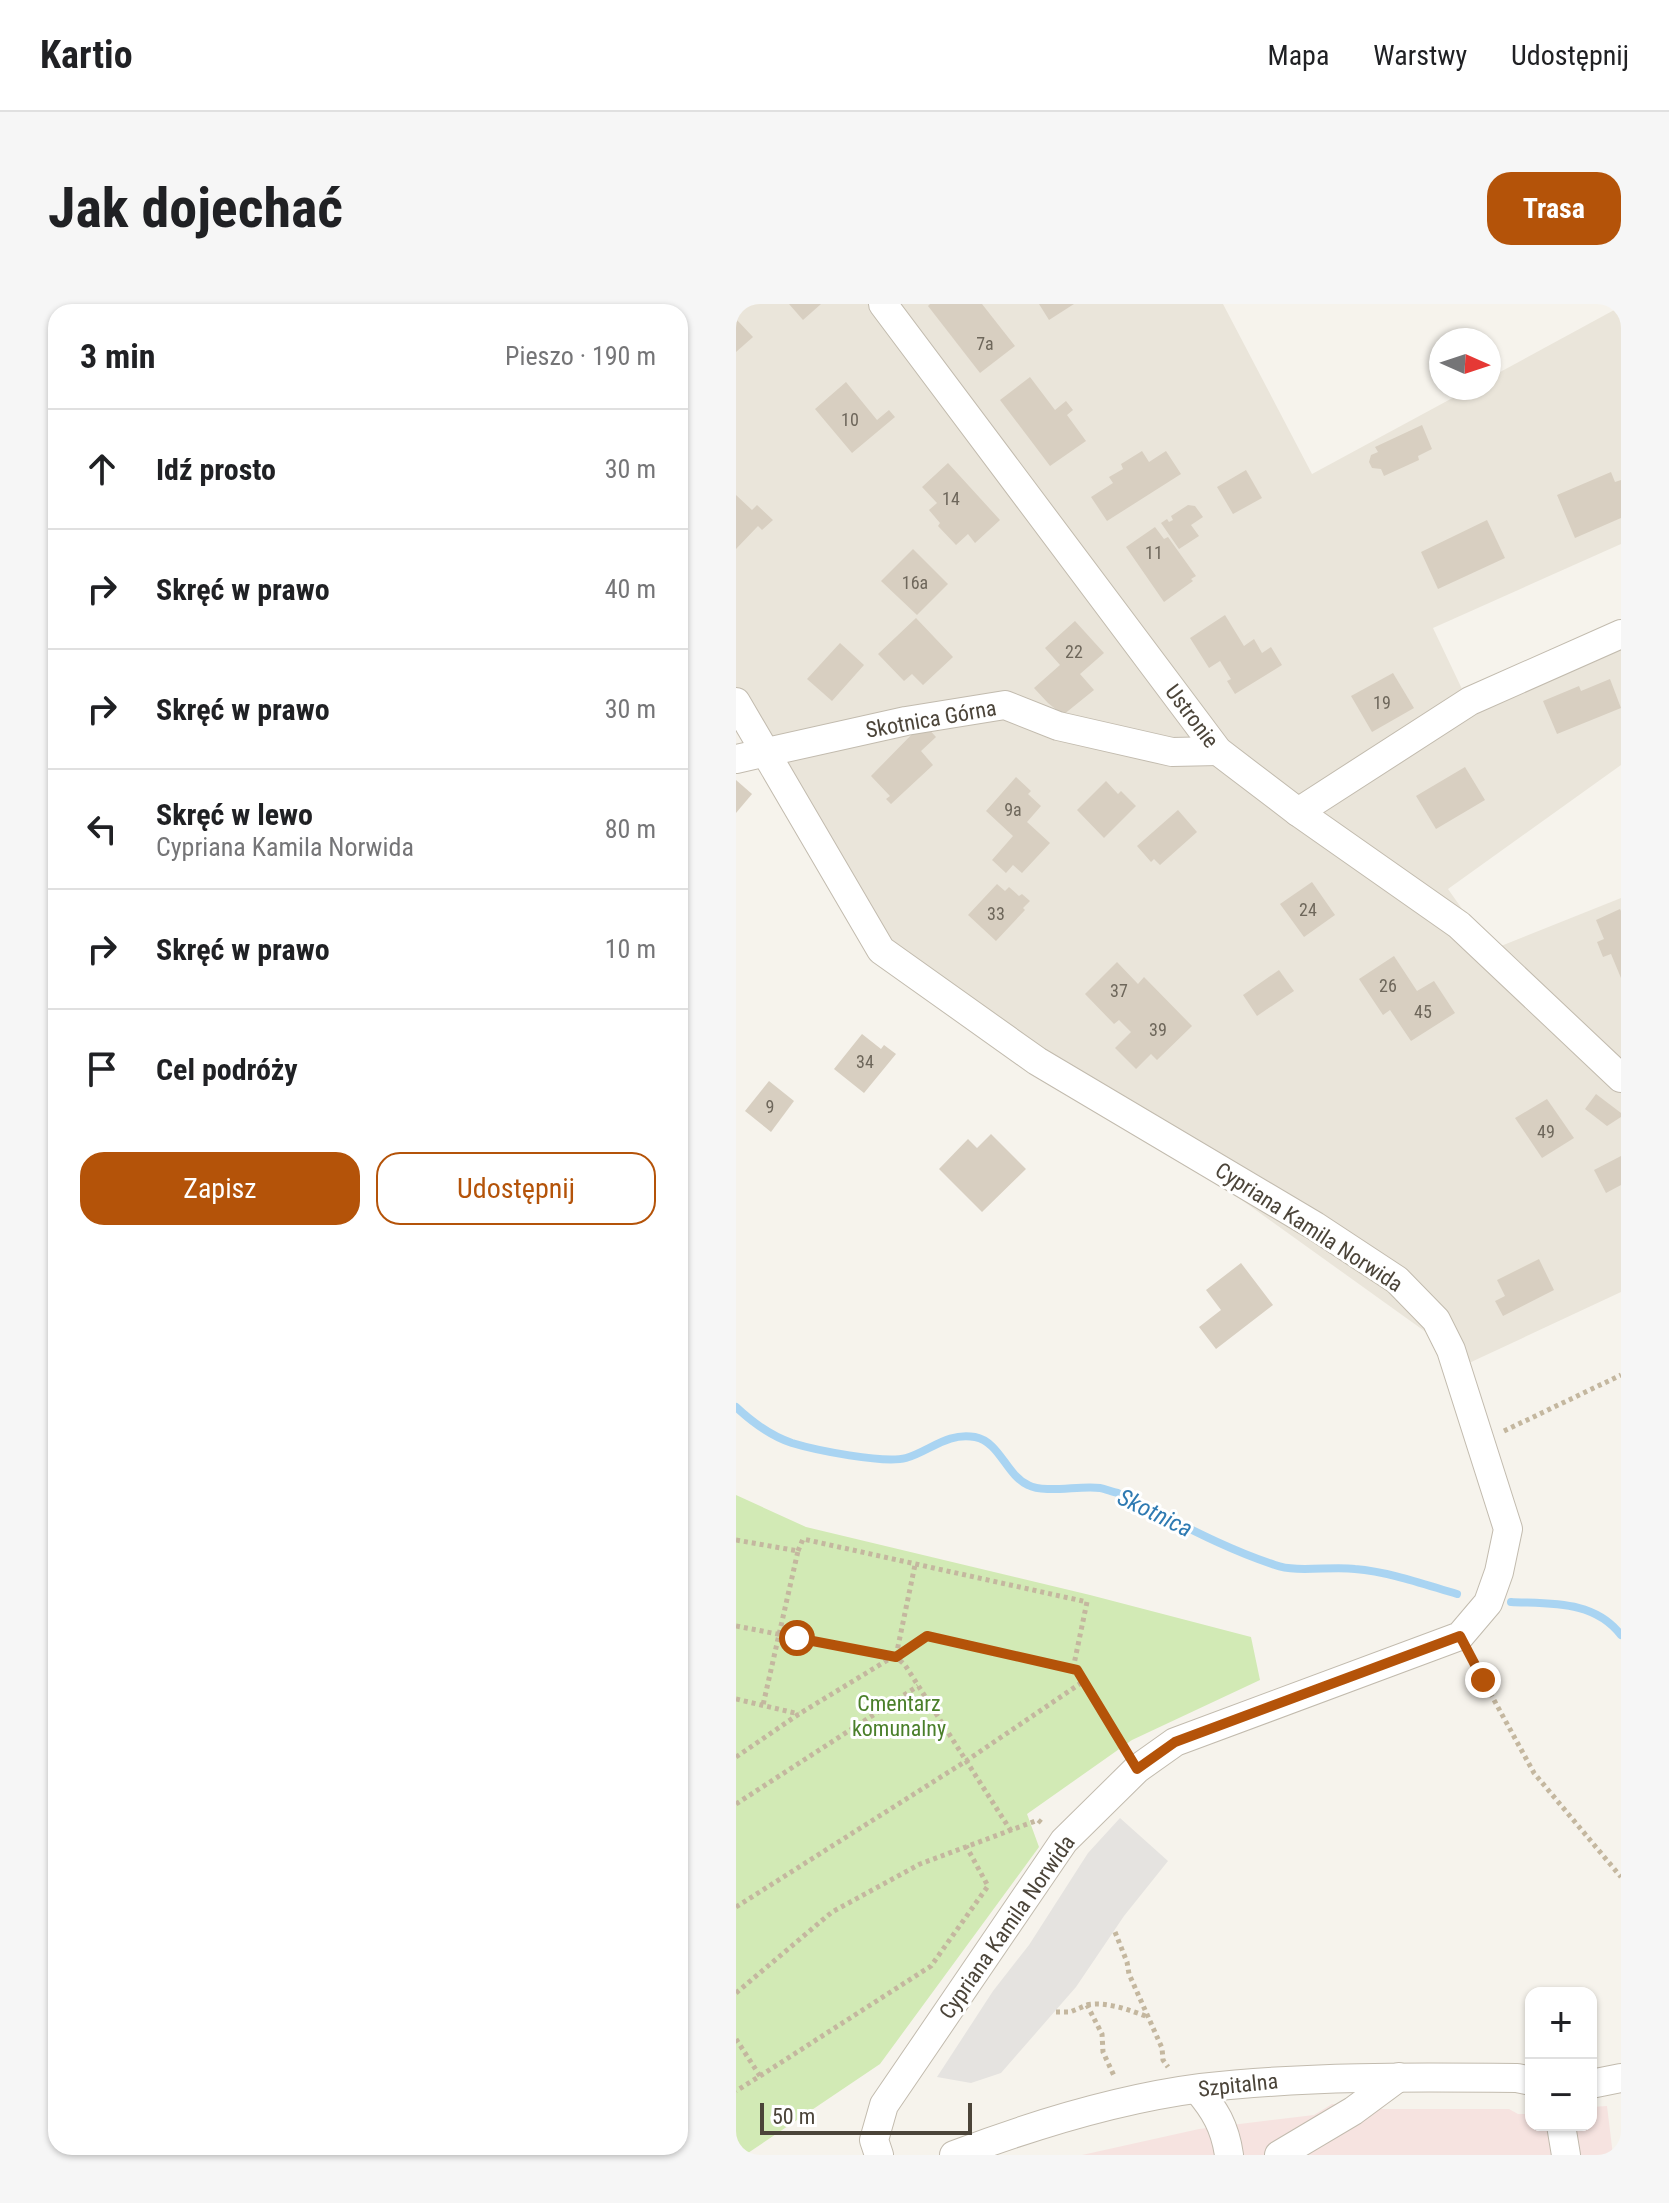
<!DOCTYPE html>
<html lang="pl">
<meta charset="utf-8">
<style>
body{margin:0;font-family:"Roboto Condensed",sans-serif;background:#f6f6f6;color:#202124}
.controls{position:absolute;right:24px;bottom:24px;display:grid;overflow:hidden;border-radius:16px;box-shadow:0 2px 6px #0004}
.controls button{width:72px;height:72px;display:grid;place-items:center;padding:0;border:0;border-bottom:2px solid #e0e0e0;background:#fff;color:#202124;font:40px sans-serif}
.compass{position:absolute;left:693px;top:24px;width:72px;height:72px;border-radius:50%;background:#fff;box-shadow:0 2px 6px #0004;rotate:93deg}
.scale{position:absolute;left:24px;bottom:20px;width:212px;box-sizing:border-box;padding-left:8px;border:4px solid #4b4439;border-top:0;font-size:22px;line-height:28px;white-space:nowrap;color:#4b4439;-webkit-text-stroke:6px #fff;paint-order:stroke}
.stop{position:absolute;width:24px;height:24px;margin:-18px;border:6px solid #b45309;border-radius:50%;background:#fff}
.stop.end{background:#b45309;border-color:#fff;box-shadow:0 2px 8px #0008}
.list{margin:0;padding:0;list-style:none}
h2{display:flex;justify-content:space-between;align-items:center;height:104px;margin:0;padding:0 32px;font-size:34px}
h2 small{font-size:26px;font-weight:400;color:#757577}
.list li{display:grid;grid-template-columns:52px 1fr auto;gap:24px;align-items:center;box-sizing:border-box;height:120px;padding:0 32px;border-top:2px solid #e0e0e0}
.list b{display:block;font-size:30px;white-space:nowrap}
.list p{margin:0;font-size:26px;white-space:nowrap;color:#757577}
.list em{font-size:26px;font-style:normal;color:#757577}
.actions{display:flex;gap:16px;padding:24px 32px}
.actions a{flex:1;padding:18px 0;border:2px solid #b45309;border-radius:24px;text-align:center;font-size:28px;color:#b45309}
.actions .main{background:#b45309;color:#fff}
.icon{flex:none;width:44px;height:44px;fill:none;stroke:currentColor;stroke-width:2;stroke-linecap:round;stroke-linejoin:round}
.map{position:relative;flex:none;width:885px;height:1851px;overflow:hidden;border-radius:24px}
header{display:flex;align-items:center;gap:48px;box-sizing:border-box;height:112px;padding:0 40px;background:#fff;border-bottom:2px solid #e0e0e0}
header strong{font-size:38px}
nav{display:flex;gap:44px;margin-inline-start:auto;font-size:28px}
.intro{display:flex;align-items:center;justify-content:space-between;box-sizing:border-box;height:192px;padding:0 48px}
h1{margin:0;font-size:56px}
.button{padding:20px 36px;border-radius:24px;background:#b45309;color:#fff;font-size:28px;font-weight:700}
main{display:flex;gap:48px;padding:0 48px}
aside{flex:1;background:#fff;border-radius:24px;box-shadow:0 2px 6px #0004}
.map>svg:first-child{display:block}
.residential{fill:#eae5da}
.medical{fill:#f6e3e0}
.green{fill:#d2eab5}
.parking{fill:#e5e3e0}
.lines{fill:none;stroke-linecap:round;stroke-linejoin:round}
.stream{stroke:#a9d4f2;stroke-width:8}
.building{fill:#d8cfc1}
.minor-casing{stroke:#c2bbae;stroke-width:30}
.path{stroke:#c4b79f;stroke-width:5;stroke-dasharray:4 4;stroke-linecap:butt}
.minor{stroke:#fff;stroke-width:28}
.route{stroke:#b45309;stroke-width:10}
.labels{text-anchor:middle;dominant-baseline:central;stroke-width:6;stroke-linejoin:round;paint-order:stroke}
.number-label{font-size:18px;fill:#6e675b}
.street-label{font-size:22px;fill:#4b4439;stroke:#fff}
.park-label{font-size:22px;fill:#4a7f2a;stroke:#fff}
.water-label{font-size:24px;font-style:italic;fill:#2e7ab2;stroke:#fff}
</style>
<header>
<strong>Kartio</strong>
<nav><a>Mapa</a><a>Warstwy</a><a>Udostępnij</a></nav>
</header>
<div class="intro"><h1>Jak dojechać</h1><a class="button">Trasa</a></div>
<main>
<aside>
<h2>3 min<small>Pieszo · 190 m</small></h2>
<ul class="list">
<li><svg class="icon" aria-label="ahead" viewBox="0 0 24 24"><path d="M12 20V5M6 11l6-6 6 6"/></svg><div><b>Idź prosto</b></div><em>30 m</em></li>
<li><svg class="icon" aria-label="right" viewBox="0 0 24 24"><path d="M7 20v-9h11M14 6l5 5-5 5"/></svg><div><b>Skręć w prawo</b></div><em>40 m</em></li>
<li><svg class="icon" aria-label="right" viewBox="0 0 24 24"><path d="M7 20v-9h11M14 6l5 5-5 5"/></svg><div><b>Skręć w prawo</b></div><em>30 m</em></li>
<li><svg class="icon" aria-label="left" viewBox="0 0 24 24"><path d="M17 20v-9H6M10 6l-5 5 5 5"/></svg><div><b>Skręć w lewo</b><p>Cypriana Kamila Norwida</p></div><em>80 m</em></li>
<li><svg class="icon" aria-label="right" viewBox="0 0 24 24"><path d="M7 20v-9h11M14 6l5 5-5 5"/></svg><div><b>Skręć w prawo</b></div><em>10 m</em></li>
<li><svg class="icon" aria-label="arrive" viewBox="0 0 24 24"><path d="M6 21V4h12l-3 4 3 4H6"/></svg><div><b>Cel podróży</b></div></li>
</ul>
<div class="actions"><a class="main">Zapisz</a><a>Udostępnij</a></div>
</aside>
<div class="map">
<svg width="885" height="1851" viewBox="0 0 885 1851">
<rect width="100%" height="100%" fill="#f6f3ec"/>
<path class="residential" d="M0 0H487L576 170 735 84H753V74L880 5 885 17V240L697 324 726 385 885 318V461L712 585 755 646 885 594V988L733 1059 319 762 138 653 0 402Z"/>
<path class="medical" d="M596 1800 647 1805H773L782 1810H795V1821H855V1803L871 1802 877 1851H346L463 1825 578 1811Z"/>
<path class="green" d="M0 1191 70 1223 354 1291 515 1333 524 1376 396 1436 291 1510 303 1543 144 1760 9 1851H0Z"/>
<path class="parking" d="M384 1514 432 1557 388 1612 340 1683 265 1769 235 1779 201 1773 257 1687 293 1641 352 1549Z"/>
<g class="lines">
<g class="stream">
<path d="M0 1103C16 1118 35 1132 56 1139 79 1146 148 1160 170 1154 194 1147 211 1128 239 1133 264 1138 270 1171 292 1181 309 1190 344 1181 364 1184 370 1185 376 1188 382 1189 434 1214 484 1243 539 1261 560 1269 595 1262 619 1265 654 1268 687 1280 721 1290"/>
<path d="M775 1298C815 1300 858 1296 885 1331"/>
</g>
</g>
<g class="building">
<path d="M53 0H85L67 16Z"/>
<path d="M194 0H246L279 42 244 69 192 2Z"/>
<path d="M303 0H338L313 16Z"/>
<path d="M0 15 17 33 0 48Z"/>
<path d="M294 73 319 106 330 97 337 106 331 111 350 137 314 162 264 96Z"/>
<path d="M110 78 141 116 153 106 159 113 116 149 79 105Z"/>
<path d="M686 121 696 145 682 152 683 156 648 172 645 165 636 164 633 158 635 151 642 148 639 143Z"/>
<path d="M406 147 413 158 430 147 445 170 371 217 355 193 377 179 373 173 387 165 385 160Z"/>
<path d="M212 159 264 216 239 239 232 230 220 241 202 222 204 219 193 206 201 199 186 183Z"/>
<path d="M510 166 526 194 497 210 481 183Z"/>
<path d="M875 168 879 178 885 176V214L839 234 821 191Z"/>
<path d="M0 191 16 206 21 201 37 216 26 226 22 222 0 245Z"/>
<path d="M452 201 459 202 467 213 455 221 463 232 443 245 425 219 431 215 433 218 437 216 435 212Z"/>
<path d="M751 216 769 254 702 285 685 248Z"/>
<path d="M419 223 428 235 432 233 460 272 455 275 457 277 428 298 390 243Z"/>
<path d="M177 245 212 280 181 311 145 277Z"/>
<path d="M489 311 508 342 518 335 526 349 535 343 546 361 499 390 491 377 495 375 484 357 473 364 454 334Z"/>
<path d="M180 314 217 353 187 381 176 370 168 377 142 350Z"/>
<path d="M339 317 368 349 344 370 358 386 327 411 312 399 298 384 324 361 309 344Z"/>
<path d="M104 339 128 361 96 397 71 375Z"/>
<path d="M657 369 678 404 636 428 615 392Z"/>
<path d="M874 375 885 404 821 430 807 397 843 382 845 387Z"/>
<path d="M187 419 200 433 185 447 197 461 155 500 150 495 154 492 135 472Z"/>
<path d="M729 463 749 496 700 525 680 492Z"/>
<path d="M280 473 295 487 292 490 305 502 291 518 314 539 286 569 277 561 270 569 256 556 277 532 250 507Z"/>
<path d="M0 476 16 490 0 509Z"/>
<path d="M370 477 382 490 385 487 400 502 368 534 341 506Z"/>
<path d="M442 506 461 528 424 561 418 555 415 558 401 542Z"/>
<path d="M576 578 599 611 568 633 544 600Z"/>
<path d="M261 580 269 587 273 583 283 592 286 590 294 597 287 604 289 606 260 637 232 611Z"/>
<path d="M884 605 885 607V674L875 650 867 653 861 638 868 635 860 616Z"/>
<path d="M658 652 681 687 698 677 719 709 675 737 654 706 647 711 623 675Z"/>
<path d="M381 658 402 680 408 673 456 722 421 756 415 750 400 765 379 744 395 728 383 716 378 720 349 690Z"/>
<path d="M543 666 558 687 521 712 507 691Z"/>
<path d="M126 730 145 745 148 741 160 750 128 789 98 765Z"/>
<path d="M33 777 58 797 35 828 9 807Z"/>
<path d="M860 790 885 809V813L871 822 849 805Z"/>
<path d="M811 795 838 834 806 854 779 814Z"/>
<path d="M255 830 290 865 246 908 203 865 232 835 241 844Z"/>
<path d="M885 852V881L870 889 858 866Z"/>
<path d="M803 955 818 986 767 1012 759 997 769 992 761 976Z"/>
<path d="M505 959 537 1001 480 1045 463 1023 485 1006 470 986Z"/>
</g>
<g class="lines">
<g class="minor-casing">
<g id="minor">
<path d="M147 0 482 447 562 508 723 621 885 774"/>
<path d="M0 398 145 646 301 757 579 922 661 976 700 1016 715 1046 772 1225 763 1268 752 1299 724 1332 439 1438 401 1465 328 1537 148 1801 138 1836 143 1851"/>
<path d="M0 455 170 417 269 401 322 422 436 448 482 447"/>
<path d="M562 508 734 397 885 330"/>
<path d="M855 1780 885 1774"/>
<path d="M461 1785C479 1806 489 1823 493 1851"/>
<path d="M825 1821 830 1851"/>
<path d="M218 1851C297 1821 380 1795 465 1784 570 1772 675 1773 781 1774L795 1777"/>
<path d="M543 1851 617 1807 663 1773"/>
</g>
</g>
<g class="path">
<path d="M768 1127 885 1071"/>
<path d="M0 1236 62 1247 27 1401"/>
<path d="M62 1247 67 1235 351 1298 337 1365"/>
<path d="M0 1322 160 1353 169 1361 275 1527"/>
<path d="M160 1352 179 1261"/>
<path d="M735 1354 798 1469 885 1573"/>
<path d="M0 1395 63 1410"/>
<path d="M0 1453 63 1410 191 1332 341 1366 388 1444"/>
<path d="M0 1500 182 1382"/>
<path d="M0 1603 230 1457 348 1377"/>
<path d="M379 1628 391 1658 393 1670 426 1744 427 1756 432 1763"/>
<path d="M0 1689 96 1608 184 1560 302 1516 307 1520"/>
<path d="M351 1701C369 1697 394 1706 412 1713"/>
<path d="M320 1708H334L351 1701 366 1730 367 1748 379 1774"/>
<path d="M0 1735 24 1772 0 1787"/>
<path d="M24 1772 195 1662 252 1582 230 1542"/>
</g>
<use href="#minor" class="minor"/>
</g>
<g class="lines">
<path class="route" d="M61 1334 160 1353 191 1332 341 1366 401 1465 439 1438 724 1332 747 1376"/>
</g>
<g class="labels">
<g class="number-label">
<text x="249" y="39">7a</text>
<text x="114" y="115">10</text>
<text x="215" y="194">14</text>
<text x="418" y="248">11</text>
<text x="179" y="278">16a</text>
<text x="338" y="347">22</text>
<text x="646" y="398">19</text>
<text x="277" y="505">9a</text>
<text x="572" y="605">24</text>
<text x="260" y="609">33</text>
<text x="652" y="681">26</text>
<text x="383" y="686">37</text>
<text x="687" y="707">45</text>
<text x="422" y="725">39</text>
<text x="129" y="757">34</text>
<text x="34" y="802">9</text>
<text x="810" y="827">49</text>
</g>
<g class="street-label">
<text transform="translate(456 412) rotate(53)">Ustronie</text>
<text transform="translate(195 415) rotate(-10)">Skotnica Górna</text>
<text transform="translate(573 923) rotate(33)">Cypriana Kamila Norwida</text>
<text transform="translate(271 1623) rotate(-55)">Cypriana Kamila Norwida</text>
<text transform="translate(502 1781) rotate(-6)">Szpitalna</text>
</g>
<g class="park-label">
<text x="163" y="1399">Cmentarz<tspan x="163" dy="25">komunalny</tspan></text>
</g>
<g class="water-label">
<text transform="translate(419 1209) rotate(26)">Skotnica</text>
</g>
</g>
</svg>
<div class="controls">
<button>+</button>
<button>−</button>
</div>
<svg class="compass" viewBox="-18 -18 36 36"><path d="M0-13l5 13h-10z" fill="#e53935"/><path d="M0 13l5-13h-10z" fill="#757577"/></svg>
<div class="scale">50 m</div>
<div class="stop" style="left:61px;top:1334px"></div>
<div class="stop end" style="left:747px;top:1376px"></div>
</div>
</main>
